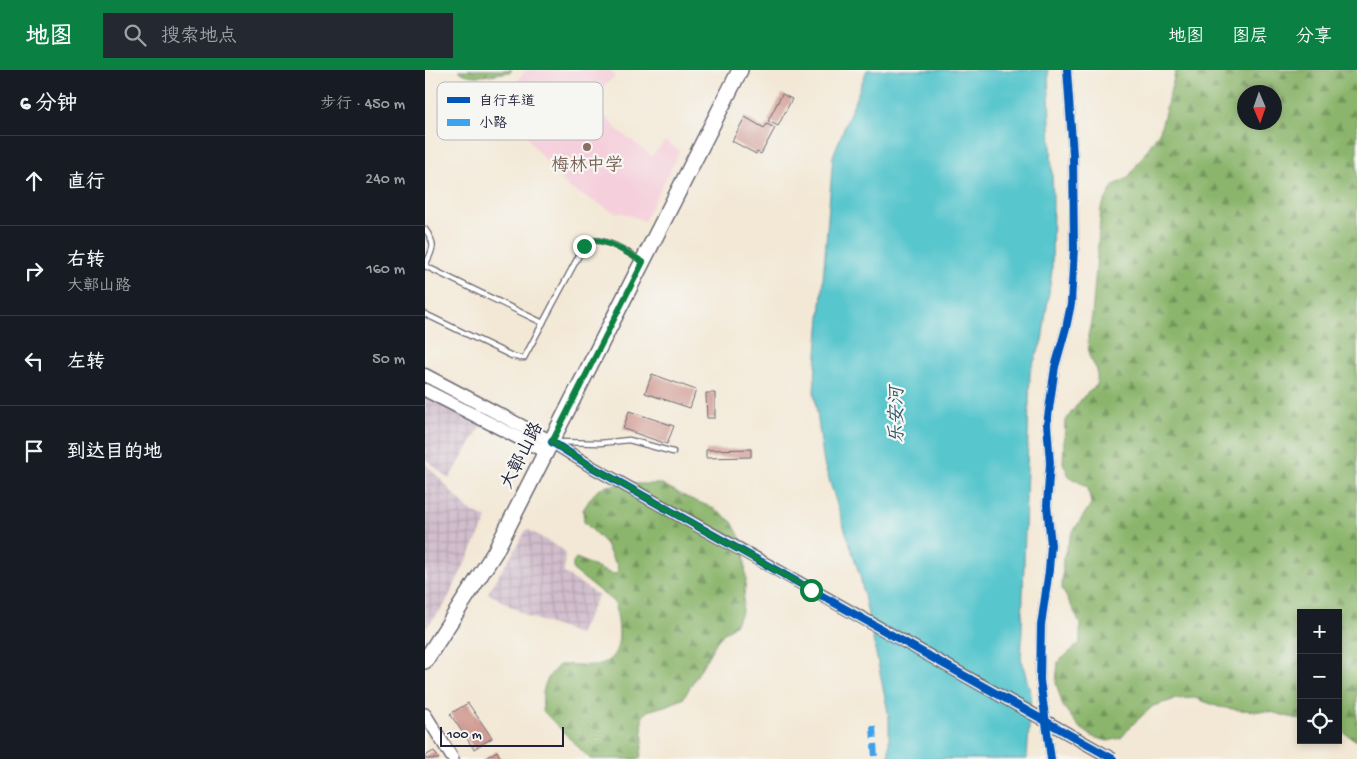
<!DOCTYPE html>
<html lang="zh">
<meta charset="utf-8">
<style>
body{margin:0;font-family:"Gochi Hand","LXGW WenKai TC",sans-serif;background:#242831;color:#f1f3f6}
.controls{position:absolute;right:15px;bottom:15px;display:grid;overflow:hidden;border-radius:0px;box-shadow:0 2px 8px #0003}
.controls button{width:45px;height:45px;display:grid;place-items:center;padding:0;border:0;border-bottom:1px solid #363941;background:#171b24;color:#f1f3f6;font:25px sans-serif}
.compass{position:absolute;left:812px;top:15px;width:45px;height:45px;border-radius:50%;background:#171b24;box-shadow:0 2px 8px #0003;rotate:178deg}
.scale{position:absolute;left:15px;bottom:12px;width:124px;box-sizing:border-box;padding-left:5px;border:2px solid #22223b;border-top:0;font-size:14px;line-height:18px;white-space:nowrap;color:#22223b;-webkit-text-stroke:4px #f6f6f2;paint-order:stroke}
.stop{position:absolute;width:15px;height:15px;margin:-11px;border:4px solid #0b8043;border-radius:50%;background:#fff}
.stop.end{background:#0b8043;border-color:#fff;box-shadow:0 1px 5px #0008}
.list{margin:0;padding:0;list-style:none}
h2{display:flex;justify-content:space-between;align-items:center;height:65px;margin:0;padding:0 20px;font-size:21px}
h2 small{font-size:16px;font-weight:400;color:#9ea1a6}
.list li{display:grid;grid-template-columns:32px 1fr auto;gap:15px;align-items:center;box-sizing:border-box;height:90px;padding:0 20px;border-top:1px solid #363941}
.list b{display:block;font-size:19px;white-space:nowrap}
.list p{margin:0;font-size:16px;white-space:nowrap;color:#9ea1a6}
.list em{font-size:16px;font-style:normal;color:#9ea1a6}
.icon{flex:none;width:28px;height:28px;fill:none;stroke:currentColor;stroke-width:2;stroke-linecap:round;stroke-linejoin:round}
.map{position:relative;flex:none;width:932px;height:689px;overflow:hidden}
header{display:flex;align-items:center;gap:30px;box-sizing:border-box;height:70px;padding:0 25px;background:#0b8043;color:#fff}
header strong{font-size:24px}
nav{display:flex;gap:28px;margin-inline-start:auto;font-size:18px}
.search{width:350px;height:45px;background:#242831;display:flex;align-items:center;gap:12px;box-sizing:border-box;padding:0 18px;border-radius:0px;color:#9ea1a6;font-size:19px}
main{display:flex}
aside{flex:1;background:#171b24}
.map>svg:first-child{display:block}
.built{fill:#f5cfdb}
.industrial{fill:url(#industrial-grid)}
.forest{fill:url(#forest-firs);stroke:#566c54;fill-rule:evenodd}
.water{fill:#59c6cd;stroke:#3e7484}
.building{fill:#d19c94}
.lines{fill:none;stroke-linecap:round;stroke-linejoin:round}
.service-casing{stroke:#6b6771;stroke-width:7}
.minor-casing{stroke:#6b6771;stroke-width:11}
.tertiary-casing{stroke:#6b6771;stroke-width:14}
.secondary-casing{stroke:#6b6771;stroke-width:15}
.primary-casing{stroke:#6b6771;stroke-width:18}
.service{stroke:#fff;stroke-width:4.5}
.minor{stroke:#fff;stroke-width:9}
.tertiary{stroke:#fff;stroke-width:11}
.secondary{stroke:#fff;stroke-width:12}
.primary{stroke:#fff;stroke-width:15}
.tertiary-bridge-casing{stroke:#6b6771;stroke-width:14;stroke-linecap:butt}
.tertiary-bridge{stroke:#fff;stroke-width:11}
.quiet{stroke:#3ea2ec;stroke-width:6;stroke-dasharray:12 6;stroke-linecap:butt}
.cycleway-casing{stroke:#f6f6f2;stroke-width:11}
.cycleway{stroke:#0057b8;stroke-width:8}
.route{stroke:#0b8043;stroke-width:6}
.education-dot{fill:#8d6e63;stroke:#f6f6f2;stroke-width:2}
.labels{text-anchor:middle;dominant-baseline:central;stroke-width:4.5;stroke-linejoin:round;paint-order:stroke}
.education-label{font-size:18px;fill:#785e54;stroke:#f6f6f2}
.street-label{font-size:18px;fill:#22223b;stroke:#f6f6f2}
.water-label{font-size:19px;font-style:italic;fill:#355b6e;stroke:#f6f6f2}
.key{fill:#f6f6f2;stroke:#b6b6bb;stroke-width:1}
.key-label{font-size:14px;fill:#22223b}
</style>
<header>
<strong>地图</strong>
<div class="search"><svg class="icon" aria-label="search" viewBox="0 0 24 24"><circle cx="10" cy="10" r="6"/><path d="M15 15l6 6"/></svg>搜索地点</div>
<nav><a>地图</a><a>图层</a><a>分享</a></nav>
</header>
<main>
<aside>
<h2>6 分钟<small>步行 · 450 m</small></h2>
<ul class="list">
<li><svg class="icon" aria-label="ahead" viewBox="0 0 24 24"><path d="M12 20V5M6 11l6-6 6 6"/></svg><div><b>直行</b></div><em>240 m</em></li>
<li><svg class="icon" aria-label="right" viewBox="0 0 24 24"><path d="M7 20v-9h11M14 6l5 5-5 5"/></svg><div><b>右转</b><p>大鄣山路</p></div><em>160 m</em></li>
<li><svg class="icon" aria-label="left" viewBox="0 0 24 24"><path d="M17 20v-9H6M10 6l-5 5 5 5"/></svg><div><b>左转</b></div><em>50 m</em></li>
<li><svg class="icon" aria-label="arrive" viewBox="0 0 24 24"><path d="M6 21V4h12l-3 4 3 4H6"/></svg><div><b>到达目的地</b></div></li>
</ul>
</aside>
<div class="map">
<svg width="932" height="689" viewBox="0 0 932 689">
<defs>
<pattern id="industrial-grid" width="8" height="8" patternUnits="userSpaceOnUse" patternTransform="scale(1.25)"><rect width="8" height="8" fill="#d1bdcc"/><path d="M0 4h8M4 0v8" fill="none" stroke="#b3a2b0"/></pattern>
<pattern id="forest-firs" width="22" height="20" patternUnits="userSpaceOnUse" patternTransform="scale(1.25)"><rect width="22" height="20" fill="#8bb56c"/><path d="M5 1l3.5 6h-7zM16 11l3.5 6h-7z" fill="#71935a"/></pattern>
</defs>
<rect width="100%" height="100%" fill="#f6f6f2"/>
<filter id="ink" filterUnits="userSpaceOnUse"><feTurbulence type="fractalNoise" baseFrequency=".02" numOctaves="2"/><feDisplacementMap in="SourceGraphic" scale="10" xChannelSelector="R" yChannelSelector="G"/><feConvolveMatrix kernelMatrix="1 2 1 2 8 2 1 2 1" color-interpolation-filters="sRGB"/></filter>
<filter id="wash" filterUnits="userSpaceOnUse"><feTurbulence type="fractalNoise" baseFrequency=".0096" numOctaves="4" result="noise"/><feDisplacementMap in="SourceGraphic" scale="20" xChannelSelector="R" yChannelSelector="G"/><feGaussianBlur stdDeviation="1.12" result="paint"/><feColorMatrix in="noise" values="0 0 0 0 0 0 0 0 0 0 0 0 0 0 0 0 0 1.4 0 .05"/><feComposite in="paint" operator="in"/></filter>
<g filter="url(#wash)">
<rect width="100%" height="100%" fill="#f3e8d5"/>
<path class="built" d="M101 0H167L168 3 173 0H186L190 7 176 18 171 12 161 26 194 61 227 86 240 71 255 81 219 151 198 143H191L144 118 106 73 95 48V39L90 32 94 8Z"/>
<g class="industrial">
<path d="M0 326 56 356 24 409 0 389Z"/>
<path d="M0 393 44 440 62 449 19 536 0 559Z"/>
<path d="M102 459 140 481 139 503 173 525 154 564 104 547 63 523Z"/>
</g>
<g class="forest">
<path d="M33 0H87L84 2C69 4 45 11 33 0Z"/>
<path d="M751 0H932V671L913 659V543H876V650L846 642 815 640 794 637 770 628 751 629 728 636 709 653 696 668 683 671 668 667 653 656 638 636 631 613 633 592 655 573V554L648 539 637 519 638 488 647 463 666 434 663 418 644 406 638 393 640 351 658 327 672 315V300L664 286 663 266 667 246 676 138 689 115 703 108 735 61ZM849 22V52H819V22Z"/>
<path d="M202 414H237L261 427 288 438 307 452 319 475 321 510 317 541 310 555 298 564 292 571 258 629 240 636 222 641 217 648 218 672 215 689H165L118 641C117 620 118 611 134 595 146 594 158 596 170 595 202 591 194 555 190 533L148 500V492L151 488C165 493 176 502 190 504L193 501 192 495 187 488 181 474 159 452 158 440C173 416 174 416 202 414Z"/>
</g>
<path class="water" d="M442 0H623L628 130 627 201 617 271 605 302 596 588 606 625 602 689H464V647L435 506 399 394 389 321 408 86Z"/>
<g id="blocks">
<g class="building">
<path d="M357 24 367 29 353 56 343 51Z"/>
<path d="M320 47 339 58 342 54 350 58 336 84 332 82 331 84 307 71Z"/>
<path d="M227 304 271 320 265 338 220 323Z"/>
<path d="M281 323H290V348H282Z"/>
<path d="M204 341 249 356 242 374 198 359Z"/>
<path d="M326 379V387L281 388V380Z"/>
<path d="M43 633 67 668 49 679 25 644Z"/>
<path d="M9 681 14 689H0V686Z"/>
<path d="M72 681 76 689H59Z"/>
</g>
</g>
</g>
<g filter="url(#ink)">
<use href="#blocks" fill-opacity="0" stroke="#6b6771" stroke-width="1"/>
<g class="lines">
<g class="service-casing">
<g id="service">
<path d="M0 159C12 176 8 178 0 196"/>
<path d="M0 196 118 253"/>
<path d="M0 244 87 286 95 288H99L159 176C162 174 164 172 166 171 180 167 204 183 215 190"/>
<path d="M133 372 175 373 204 370 248 382"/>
</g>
</g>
<g class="minor-casing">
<path id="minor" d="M626 689 615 610 616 555 624 500 626 475 622 435 625 393 622 354 630 297 641 258 646 234 649 178 648 85 642 0"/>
</g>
<g class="tertiary-casing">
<g id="tertiary">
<path d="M127 372 167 397 343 495"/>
<path d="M0 644 28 689"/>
</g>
</g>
<g class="secondary-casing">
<g id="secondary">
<path d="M0 305 127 372"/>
<path d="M0 320 121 382"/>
</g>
</g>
<g class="primary-casing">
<path id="primary" d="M0 591 70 482 315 0"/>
</g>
<use href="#service" class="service"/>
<use href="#minor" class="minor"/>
<use href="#tertiary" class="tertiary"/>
<use href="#secondary" class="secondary"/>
<use href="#primary" class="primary"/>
<g class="tertiary-bridge-casing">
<path id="tertiary-bridge" d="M343 495 688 689"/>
</g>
<use href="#tertiary-bridge" class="tertiary-bridge"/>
<path class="quiet" d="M448 656 450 689"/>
<g class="cycleway-casing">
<g id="cycleway">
<path d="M127 372 167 397 688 689"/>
<path d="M626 689 615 610 616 555 624 500 626 475 622 435 625 393 622 354 630 297 641 258 646 234 649 178 648 85 642 0"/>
</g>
</g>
<use href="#cycleway" class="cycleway"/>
</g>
</g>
<g class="lines" filter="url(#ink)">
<path class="route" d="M159 176C162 174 164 172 166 171 180 167 206 185 218 192L127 372 167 397 386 520"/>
</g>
<circle class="education-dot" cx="162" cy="77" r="5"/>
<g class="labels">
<g class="education-label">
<text x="162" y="96">梅林中学</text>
</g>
<g class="street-label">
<text transform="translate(98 386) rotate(-63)">大鄣山路</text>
</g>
<g class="water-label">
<text transform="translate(473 345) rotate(-90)">乐安河</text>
</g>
</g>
<rect x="12" y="12" width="166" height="58" rx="8" class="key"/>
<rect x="22" y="27" width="23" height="6" fill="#0057b8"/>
<rect x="22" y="49" width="23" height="7" fill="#3ea2ec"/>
<g class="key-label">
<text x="54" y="35">自行车道</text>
<text x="54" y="57">小路</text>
</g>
</svg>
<div class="controls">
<button>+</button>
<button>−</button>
<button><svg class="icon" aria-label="locate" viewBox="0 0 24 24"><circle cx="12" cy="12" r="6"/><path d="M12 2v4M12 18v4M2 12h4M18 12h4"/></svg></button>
</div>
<svg class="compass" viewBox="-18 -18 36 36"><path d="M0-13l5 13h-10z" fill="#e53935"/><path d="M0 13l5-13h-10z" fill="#9ea1a6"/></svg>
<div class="scale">100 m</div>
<div class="stop" style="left:386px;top:520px"></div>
<div class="stop end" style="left:159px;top:176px"></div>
</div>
</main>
